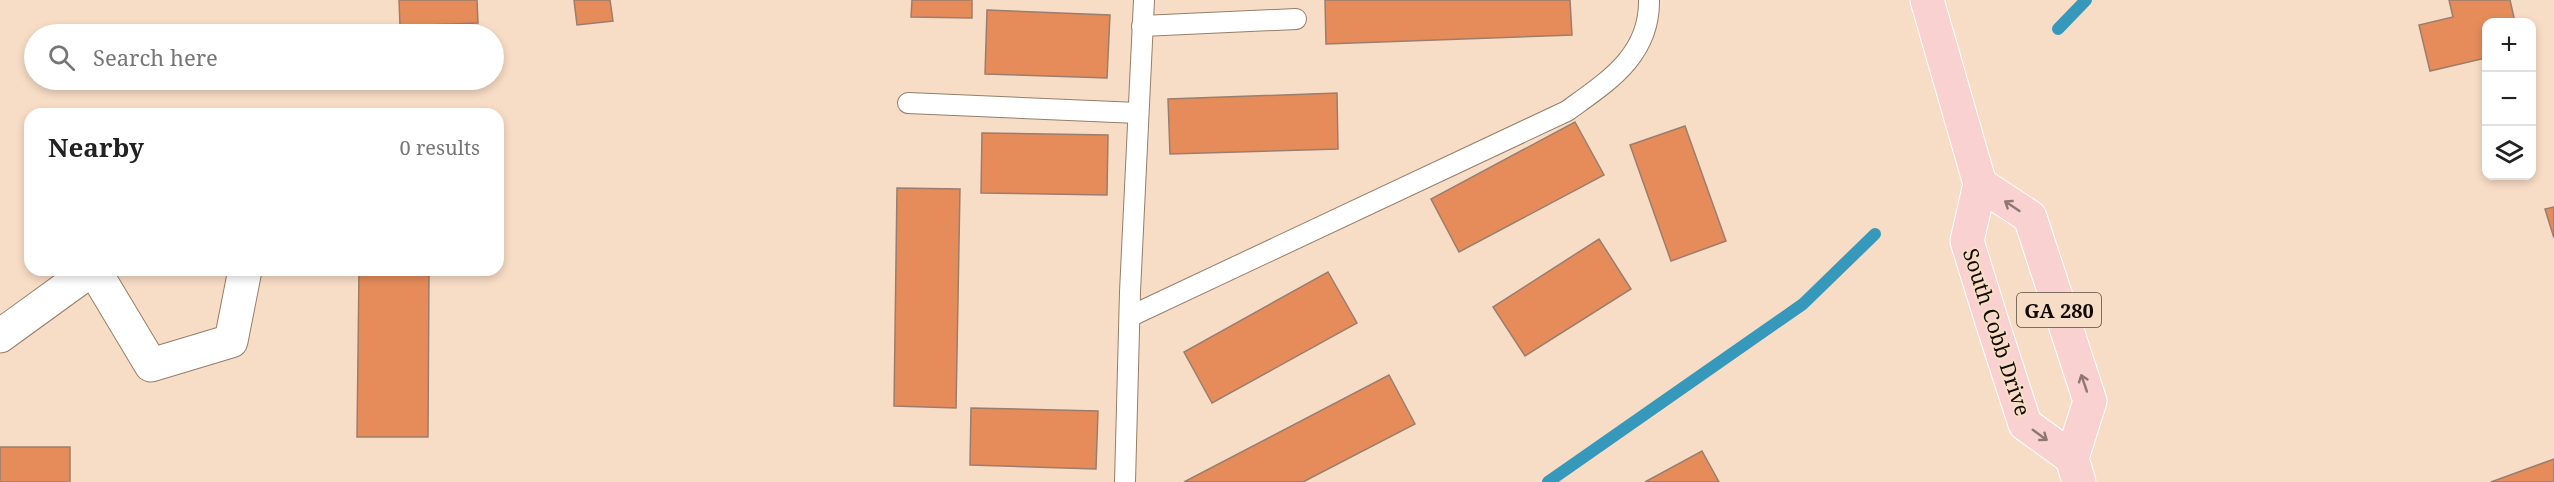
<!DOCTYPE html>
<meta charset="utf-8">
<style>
body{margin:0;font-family:"Noto Serif",serif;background:#f6f6f6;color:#222}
.controls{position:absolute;right:18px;top:18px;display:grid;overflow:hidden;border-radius:12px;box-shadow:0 3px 9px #0003}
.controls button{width:54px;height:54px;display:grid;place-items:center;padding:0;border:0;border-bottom:2px solid #e0e0e0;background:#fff;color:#222;font:30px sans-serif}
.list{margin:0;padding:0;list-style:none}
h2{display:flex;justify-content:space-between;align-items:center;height:78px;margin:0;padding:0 24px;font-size:26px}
h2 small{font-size:20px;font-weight:400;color:#767676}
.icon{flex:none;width:33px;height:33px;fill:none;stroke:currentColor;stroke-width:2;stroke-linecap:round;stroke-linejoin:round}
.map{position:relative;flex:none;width:2554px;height:482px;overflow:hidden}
.search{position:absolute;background:#fff;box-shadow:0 3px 9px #0003;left:24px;top:24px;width:480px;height:66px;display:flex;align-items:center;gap:15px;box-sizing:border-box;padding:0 21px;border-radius:33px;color:#767676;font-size:22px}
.panel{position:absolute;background:#fff;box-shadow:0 3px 9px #0003;left:24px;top:108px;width:480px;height:168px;border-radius:18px}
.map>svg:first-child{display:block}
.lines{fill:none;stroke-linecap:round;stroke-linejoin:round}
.stream{stroke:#3698ba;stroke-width:12}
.building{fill:#e68c5b;stroke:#9b7d6e;stroke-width:1.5}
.service-casing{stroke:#967e69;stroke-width:22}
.minor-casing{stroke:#967e69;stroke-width:35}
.primary-casing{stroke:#fff;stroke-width:35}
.service{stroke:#fff;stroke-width:20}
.minor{stroke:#fff;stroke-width:33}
.primary{stroke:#f8d1d0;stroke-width:33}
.oneway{stroke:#907774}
.labels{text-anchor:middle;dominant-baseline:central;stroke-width:4.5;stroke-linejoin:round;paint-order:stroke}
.shield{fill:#f8ddc6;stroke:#57493e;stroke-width:1.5}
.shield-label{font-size:20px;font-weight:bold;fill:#120a04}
.street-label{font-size:21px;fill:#120a04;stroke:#f8ddc6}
</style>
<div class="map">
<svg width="2554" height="482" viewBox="0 0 2554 482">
<rect width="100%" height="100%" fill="#f8ddc6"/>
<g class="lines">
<g class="stream">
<path d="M2058 29 2086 0"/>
<path d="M1548 482 1803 304 1875 234"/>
</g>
</g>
<g class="building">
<path d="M399 0H477L478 23 400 26Z"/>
<path d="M574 0H610L613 21 577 25Z"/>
<path d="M912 0H972V18L911 17Z"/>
<path d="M1325 0H1570L1572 35 1326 44Z"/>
<path d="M2449 0H2510L2515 22H2486V58L2430 71 2419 25 2453 17Z"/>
<path d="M987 10 1110 15 1107 78 985 74Z"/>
<path d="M1337 93 1338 149 1170 154 1168 99Z"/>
<path d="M1575 122 1604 175 1459 252 1431 199Z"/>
<path d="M1685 126 1726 241 1671 261 1630 145Z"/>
<path d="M982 133 1108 135 1107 195 981 193Z"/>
<path d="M897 188 960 189 956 408 894 406Z"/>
<path d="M2554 207V238L2545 209Z"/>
<path d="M1599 239 1631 289 1525 356 1493 307Z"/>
<path d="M359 270H429L428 437H357Z"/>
<path d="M1328 272 1357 323 1212 403 1184 352Z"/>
<path d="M1389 375 1415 424 1303 482H1184Z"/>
<path d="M971 408 1098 411 1096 469 970 465Z"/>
<rect x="0" y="447" width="70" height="35"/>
<path d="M1702 451 1719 482H1645Z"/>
<path d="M2554 459V482H2491Z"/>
</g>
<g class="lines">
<g class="service-casing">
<g id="service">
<path d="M1142 26 1296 19"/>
<path d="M908 103 1138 113"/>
<path d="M1131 316 1567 111C1607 82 1650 56 1649 0"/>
<path d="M1125 482 1130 292 1144 0"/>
</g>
</g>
<g class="minor-casing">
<g id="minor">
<path d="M94 270 151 365 231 341 245 270"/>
<path d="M0 336 91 270"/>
</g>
</g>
<g class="primary-casing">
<g id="primary">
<path d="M1927 0 1980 184 1967 241 1992 322 2025 424 2072 458"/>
<path d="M1980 184 2030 217 2090 401 2072 458 2079 482"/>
</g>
</g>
<use href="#service" class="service"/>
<use href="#minor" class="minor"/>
<use href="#primary" class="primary"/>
</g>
<defs><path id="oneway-shaft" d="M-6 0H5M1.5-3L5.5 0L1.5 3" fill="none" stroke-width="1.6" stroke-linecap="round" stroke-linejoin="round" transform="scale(1.5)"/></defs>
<g class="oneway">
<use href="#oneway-shaft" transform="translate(2012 206) rotate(-146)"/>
<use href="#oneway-shaft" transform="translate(2084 383) rotate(-109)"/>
<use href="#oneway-shaft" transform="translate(2040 435) rotate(36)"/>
</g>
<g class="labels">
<rect class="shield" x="2017" y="293" width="84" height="34" rx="4.5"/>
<g class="shield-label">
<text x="2059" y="310">GA 280</text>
</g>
<g class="street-label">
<text transform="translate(1997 332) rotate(72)">South Cobb Drive</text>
</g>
</g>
</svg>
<div class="controls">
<button>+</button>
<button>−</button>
<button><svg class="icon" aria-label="layers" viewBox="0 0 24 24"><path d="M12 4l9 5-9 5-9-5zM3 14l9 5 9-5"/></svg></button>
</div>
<div class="search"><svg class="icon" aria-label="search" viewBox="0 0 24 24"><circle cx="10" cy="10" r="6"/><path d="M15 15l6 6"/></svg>Search here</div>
<section class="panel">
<h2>Nearby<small>0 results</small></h2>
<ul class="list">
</ul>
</section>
</div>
